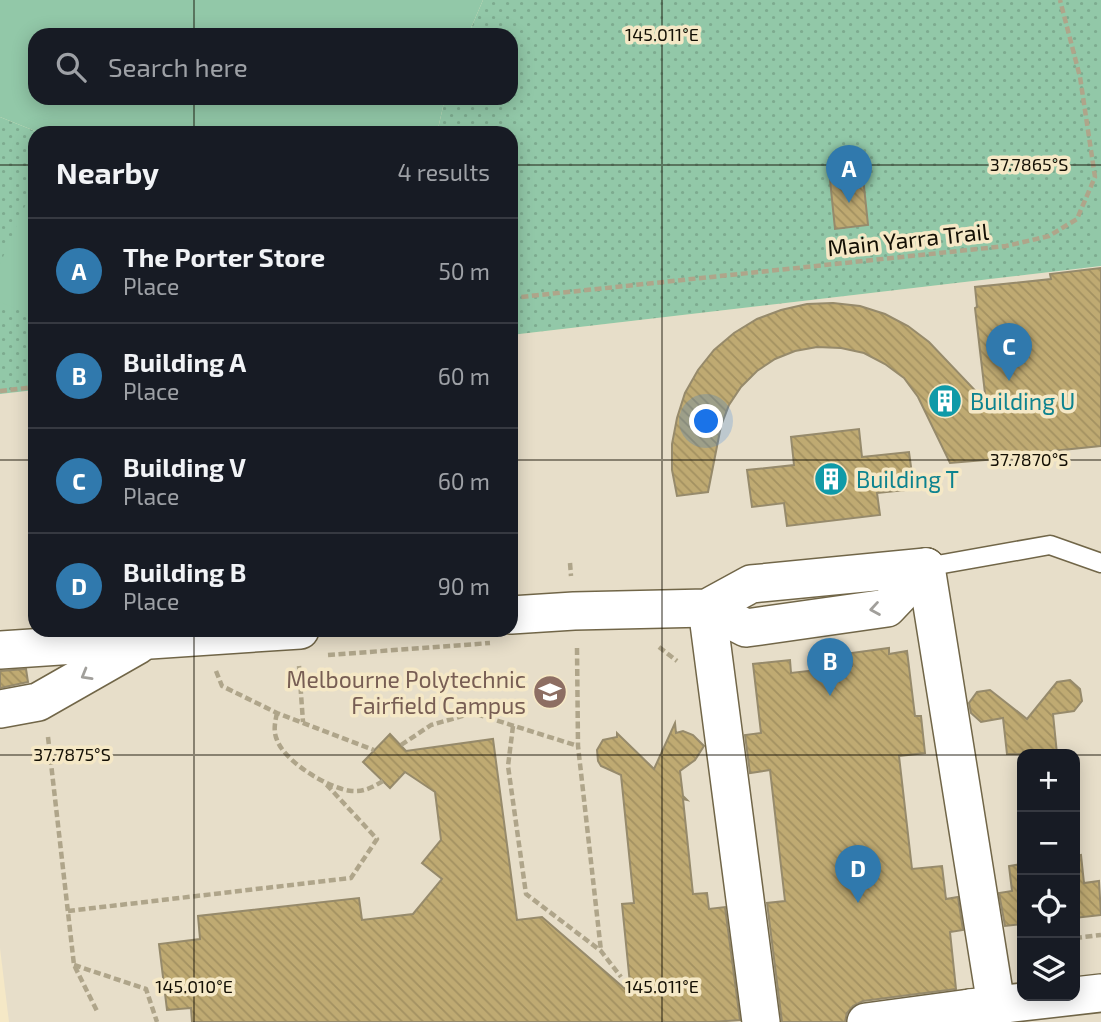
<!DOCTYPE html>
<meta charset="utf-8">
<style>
body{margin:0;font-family:"Exo 2",sans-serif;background:#20242c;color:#f1f3f6}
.controls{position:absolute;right:21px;bottom:21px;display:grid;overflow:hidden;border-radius:14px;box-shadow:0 4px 18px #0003}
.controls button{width:63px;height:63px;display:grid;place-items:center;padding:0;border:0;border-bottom:2px solid #363941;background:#171b24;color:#f1f3f6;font:35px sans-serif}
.you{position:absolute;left:707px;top:422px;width:24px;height:24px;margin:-18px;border:5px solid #fff;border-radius:50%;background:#1a73e8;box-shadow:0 0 0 10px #1a73e833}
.badge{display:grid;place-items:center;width:46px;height:46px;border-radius:50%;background:#3079ad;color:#fff;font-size:23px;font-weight:700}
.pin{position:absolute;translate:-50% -58px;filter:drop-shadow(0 2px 4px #0008)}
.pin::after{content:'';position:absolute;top:37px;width:24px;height:21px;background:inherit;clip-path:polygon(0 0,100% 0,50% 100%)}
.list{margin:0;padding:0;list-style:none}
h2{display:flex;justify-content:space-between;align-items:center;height:91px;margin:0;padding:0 28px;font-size:30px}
h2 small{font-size:23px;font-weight:400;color:#9ea1a6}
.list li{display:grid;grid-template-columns:46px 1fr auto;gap:21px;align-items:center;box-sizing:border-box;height:105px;padding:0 28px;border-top:2px solid #363941}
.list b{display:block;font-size:26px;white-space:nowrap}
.list p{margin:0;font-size:23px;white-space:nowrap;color:#9ea1a6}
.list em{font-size:23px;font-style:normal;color:#9ea1a6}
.icon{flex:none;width:38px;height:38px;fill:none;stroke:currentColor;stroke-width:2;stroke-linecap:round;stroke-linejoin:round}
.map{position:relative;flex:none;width:1101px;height:1022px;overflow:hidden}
.search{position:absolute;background:#171b24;box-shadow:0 4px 18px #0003;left:28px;top:28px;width:490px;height:77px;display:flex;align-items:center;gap:18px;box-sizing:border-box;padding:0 24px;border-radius:21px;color:#9ea1a6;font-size:26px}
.panel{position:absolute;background:#171b24;box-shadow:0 4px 18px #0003;left:28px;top:126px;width:490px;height:511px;border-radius:21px}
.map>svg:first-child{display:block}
.education{fill:#e7dec9;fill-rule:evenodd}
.grass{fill:url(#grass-dots)}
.pitch{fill:#92c8a8}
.building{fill:url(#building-back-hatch);stroke:#968a6b;stroke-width:2}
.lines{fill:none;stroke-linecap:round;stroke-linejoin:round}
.lane-casing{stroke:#716648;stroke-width:21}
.street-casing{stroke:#716648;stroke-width:40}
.path{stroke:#afa58a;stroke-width:4.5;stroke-dasharray:7 3.5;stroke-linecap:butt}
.lane{stroke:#fff;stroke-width:18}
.street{stroke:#fff;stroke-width:37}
.oneway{stroke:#a19f9b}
.ticks{fill:none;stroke:#130f04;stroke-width:2;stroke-opacity:0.45}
.labels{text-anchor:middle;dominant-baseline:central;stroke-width:7;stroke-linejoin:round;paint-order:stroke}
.street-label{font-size:23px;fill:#130f04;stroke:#f5e8c6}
.culture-label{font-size:23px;fill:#0d838f;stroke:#f5e8c6;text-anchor:start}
.education-label{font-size:23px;fill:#785e54;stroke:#f5e8c6;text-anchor:end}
.ticks-label{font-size:18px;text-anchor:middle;fill:#130f04;stroke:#f5e8c6;stroke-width:7;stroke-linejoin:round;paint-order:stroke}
</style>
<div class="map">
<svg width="1101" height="1022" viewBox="0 0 1101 1022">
<defs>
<pattern id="grass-dots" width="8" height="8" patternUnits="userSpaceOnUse" patternTransform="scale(1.75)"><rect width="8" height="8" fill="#92c8a8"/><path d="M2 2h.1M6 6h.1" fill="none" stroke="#7dab8f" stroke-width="1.8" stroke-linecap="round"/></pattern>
<pattern id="building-back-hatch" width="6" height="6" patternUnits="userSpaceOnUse" patternTransform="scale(1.75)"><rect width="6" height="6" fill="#bfaa72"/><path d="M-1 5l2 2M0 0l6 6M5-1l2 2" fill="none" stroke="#a39161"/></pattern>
</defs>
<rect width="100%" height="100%" fill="#f5e8c6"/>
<path class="education" d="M1101 266V1022H9L0 948V394L35 390V630H511V335ZM1022 754H1075V996H1022Z"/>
<g class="grass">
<path d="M483 0H1101V266L511 335V133H437L445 98H511V35H468Z"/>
<path d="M0 117 40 133H35V390L0 394Z"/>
</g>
<g class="pitch">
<path d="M0 0H483L468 35H35V98H445L437 133H40L0 117Z"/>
<path d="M35 183V317L0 302V264Z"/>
</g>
<g class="building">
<path d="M863 177 868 225 835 229 830 180Z"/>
<path d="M1101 268V446L1043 452V455L950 463 918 397 904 378 885 364 864 353 841 348 817 347 795 351 775 359 757 371 741 387 729 405 721 426 708 492 677 496 672 470V444L677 418 685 393 698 370 714 350 734 333 757 319 781 310 807 304 833 303 860 306 885 314 908 326 929 342 986 402 975 308 977 307 975 287 1051 279 1050 274Z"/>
<path d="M859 429 862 457 909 452 914 489 877 493 880 515 787 526 784 503 752 507 747 470 794 465 791 437Z"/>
<path d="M889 648V654L907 651 915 716H921L925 753 899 756 912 869 942 866 946 899 958 897 963 930 950 932 956 989 863 1001 853 1006 847 1013 845 1022H782L767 903 785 901 770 770 750 773 745 735 761 733 753 664 790 660 791 673 852 666 851 653Z"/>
<path d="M26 669 28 682 0 688V671Z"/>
<path d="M1070 680 1080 689 1082 701 1074 711 1053 714 1057 754H1007L1003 718 981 722 971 713 969 703 977 692 990 690 1027 719 1057 682Z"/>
<path d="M675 723 676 733 683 731 693 735 704 746 695 760 680 771 683 796 687 800 683 799 693 894 707 893 709 909 725 907 740 1020 713 1022H192L191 1008 167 1010 159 944 200 939 198 916 359 898 362 920 413 914 442 879 422 863 441 840 435 792 405 772 390 788 363 762 390 734 406 751 493 739 517 920 542 917 631 994 622 904 634 903 621 775 601 766 598 761 597 750 603 740 617 737V733L654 769Z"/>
<path d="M1081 855 1084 883 1099 881 1101 915 1075 918V856Z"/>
<path d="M1022 864V924L1005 926 999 893 1012 891 1009 866Z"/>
</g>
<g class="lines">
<g class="lane-casing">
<path id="lane" d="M926 567 1050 545 1101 563"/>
</g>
<g class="street-casing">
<g id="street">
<path d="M926 567 996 1005"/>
<path d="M707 608 761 1022"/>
<path d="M707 608 746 628 887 608 926 567"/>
<path d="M511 615 574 611 707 608 751 584 926 567"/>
<path d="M0 650 300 630"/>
<path d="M0 709 38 702 138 645"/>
<path d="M866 1022 970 1008"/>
<path d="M964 1022 970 1008 1101 993"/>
</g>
</g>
<g class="path">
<path d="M511 298 1006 246 1049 236 1077 219 1095 177 1080 77 1060 0"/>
<path d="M0 391 35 387"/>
<path d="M570 563 571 576"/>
<path d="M659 647 677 661"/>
<path d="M577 648 578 746 601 951"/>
<path d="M328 655 490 643"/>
<path d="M299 666 303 722"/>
<path d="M216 671 222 686 277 713 374 750"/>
<path d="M277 713C275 722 273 731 277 740 285 762 329 789 352 791 364 792 373 787 383 781"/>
<path d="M513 726 508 766 526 894 601 951 621 977"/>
<path d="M48 737 74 965 98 1013"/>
<path d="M401 745 431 725 473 713 578 746"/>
<path d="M68 911 351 878 377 839 325 783"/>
<path d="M1075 938 1101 935"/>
<path d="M74 965 146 989 157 1022"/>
</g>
<use href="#lane" class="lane"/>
<use href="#street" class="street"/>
</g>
<defs><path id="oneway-chevron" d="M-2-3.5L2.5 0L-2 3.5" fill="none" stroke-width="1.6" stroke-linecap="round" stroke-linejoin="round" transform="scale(1.75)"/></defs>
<g class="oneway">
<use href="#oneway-chevron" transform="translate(875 609) rotate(171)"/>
<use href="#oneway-chevron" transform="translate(86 675) rotate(150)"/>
</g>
<path class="ticks" d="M194 0V35M662 0V1022M194 98V133M0 165H35M511 165H1101M0 460H35M511 460H1101M194 630V1022M0 755H1022M1075 755H1101"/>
<defs>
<g id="building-disc" transform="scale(1.75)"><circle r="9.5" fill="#0f9aa8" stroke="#f5e8c6"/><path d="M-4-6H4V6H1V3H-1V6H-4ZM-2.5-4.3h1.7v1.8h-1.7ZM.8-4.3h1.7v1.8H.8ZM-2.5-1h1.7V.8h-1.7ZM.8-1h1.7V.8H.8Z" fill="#fff"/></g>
<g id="university-disc" transform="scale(1.75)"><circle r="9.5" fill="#8d6e63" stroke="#f5e8c6"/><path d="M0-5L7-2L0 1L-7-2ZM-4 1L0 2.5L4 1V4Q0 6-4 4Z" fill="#fff"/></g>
</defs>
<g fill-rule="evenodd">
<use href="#building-disc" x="945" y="401"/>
<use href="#building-disc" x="831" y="479"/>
<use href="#university-disc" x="550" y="692"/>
</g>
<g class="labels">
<g class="street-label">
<text transform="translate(908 239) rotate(-6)">Main Yarra Trail</text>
</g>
<g class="culture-label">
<text x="970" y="401">Building U</text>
<text x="856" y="479">Building T</text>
</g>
<g class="education-label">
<text x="526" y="679">Melbourne Polytechnic<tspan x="526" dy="26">Fairfield Campus</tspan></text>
</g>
</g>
<g class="ticks-label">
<text x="662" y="41">145.011°E</text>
<text x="1029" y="171">37.7865°S</text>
<text x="1029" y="466">37.7870°S</text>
<text x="72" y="761">37.7875°S</text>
<text x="194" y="993">145.010°E</text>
<text x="662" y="993">145.011°E</text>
</g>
</svg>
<div class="controls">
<button>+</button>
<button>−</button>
<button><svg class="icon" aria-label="locate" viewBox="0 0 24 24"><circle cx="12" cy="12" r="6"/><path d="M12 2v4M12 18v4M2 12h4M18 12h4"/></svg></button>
<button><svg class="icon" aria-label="layers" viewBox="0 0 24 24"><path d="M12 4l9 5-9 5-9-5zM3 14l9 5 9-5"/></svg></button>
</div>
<div class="you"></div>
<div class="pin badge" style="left:849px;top:203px">A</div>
<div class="pin badge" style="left:830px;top:696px">B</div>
<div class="pin badge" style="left:1009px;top:381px">C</div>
<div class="pin badge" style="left:858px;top:903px">D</div>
<div class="search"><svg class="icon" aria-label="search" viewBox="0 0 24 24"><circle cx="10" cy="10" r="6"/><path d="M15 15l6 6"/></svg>Search here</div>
<section class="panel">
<h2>Nearby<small>4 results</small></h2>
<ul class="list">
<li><span class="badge">A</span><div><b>The Porter Store</b><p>Place</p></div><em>50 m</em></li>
<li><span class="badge">B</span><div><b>Building A</b><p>Place</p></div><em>60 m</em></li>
<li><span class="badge">C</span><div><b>Building V</b><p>Place</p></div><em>60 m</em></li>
<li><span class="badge">D</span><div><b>Building B</b><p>Place</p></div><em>90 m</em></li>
</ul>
</section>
</div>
